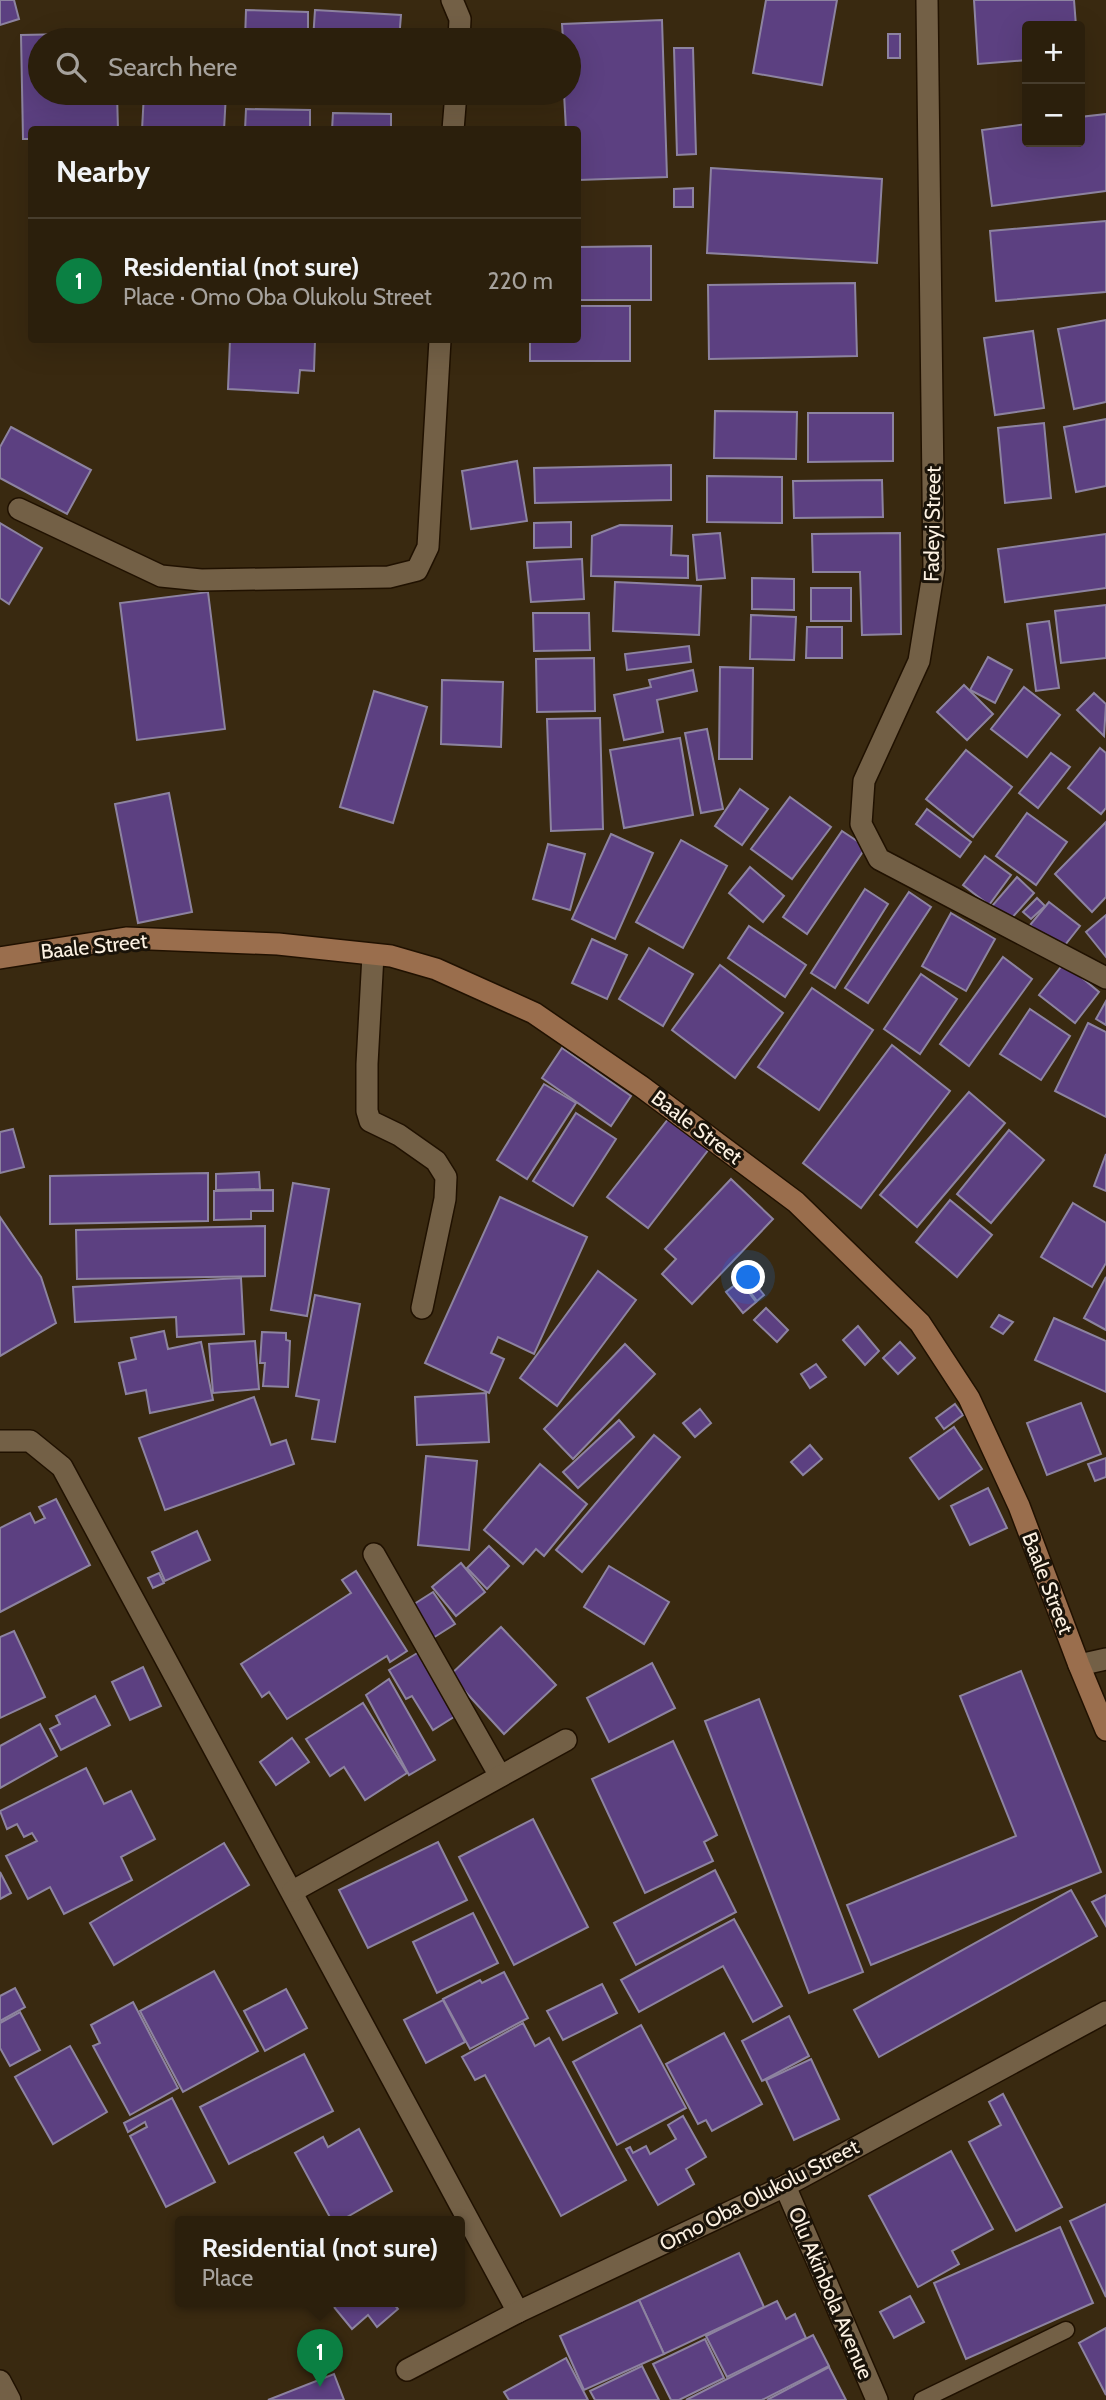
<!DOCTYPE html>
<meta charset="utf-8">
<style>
body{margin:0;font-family:Cabin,sans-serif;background:#372c1a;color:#f1f3f6}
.controls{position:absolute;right:21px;top:21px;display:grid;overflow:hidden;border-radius:7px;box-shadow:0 7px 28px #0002}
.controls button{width:63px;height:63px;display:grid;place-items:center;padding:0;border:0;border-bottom:2px solid #473d2d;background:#2b1f0c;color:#f1f3f6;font:35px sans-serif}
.you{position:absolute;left:749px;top:1278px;width:24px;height:24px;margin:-18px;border:5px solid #fff;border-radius:50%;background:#1a73e8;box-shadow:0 0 0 10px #1a73e833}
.badge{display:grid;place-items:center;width:46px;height:46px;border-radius:50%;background:#0b8043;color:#fff;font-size:23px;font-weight:700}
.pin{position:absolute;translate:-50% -58px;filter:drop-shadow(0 2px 4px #0008)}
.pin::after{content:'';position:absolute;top:37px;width:24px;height:21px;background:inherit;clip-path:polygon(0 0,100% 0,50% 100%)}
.popup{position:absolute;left:175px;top:2216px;width:290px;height:91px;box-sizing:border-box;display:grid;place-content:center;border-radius:7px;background:#2b1f0c;filter:drop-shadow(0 2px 5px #0005);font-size:23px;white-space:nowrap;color:#a6a29d}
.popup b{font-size:26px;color:#f1f3f6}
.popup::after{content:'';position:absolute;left:50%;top:100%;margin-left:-14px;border:14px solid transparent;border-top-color:#2b1f0c}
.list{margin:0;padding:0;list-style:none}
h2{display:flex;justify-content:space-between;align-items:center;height:91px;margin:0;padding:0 28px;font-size:30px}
h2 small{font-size:23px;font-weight:400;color:#a6a29d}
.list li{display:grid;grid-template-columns:46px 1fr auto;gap:21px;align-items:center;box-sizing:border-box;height:126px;padding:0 28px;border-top:2px solid #473d2d}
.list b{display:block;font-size:26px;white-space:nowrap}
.list p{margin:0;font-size:23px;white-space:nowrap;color:#a6a29d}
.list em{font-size:23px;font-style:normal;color:#a6a29d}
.icon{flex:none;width:38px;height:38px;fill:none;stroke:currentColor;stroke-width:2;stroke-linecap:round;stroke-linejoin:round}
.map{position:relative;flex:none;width:1106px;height:2400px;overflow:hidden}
.search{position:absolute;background:#2b1f0c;box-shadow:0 7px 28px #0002;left:28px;top:28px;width:553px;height:77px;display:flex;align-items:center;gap:18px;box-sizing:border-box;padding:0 24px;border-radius:38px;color:#a6a29d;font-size:26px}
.panel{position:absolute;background:#2b1f0c;box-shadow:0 7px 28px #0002;left:28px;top:126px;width:553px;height:217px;border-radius:7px}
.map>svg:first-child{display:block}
.building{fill:#5c4081;stroke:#8d83a0;stroke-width:2}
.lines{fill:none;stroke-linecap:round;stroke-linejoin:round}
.lane-casing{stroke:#201100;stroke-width:19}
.street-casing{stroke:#201100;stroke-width:24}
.secondary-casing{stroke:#201100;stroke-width:24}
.lane{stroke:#736046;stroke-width:16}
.street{stroke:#736046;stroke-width:21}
.secondary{stroke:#9a6e4d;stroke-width:21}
.labels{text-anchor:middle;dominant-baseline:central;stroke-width:6;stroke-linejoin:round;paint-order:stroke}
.street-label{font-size:21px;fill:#fcf1e2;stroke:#1a1309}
</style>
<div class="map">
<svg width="1106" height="2400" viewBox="0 0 1106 2400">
<rect width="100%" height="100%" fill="#392910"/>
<g class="building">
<path d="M0 0H14L19 19 0 25Z"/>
<path d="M766 0H837L822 85 753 73Z"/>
<path d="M974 0H1074L1076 26H1027V60L978 64Z"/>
<path d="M246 10 308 12V40H245Z"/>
<path d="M315 10 401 15 399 40H313Z"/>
<path d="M662 20 667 177 578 180V130H566L564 93H569V40H563L562 24Z"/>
<path d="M147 32 229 37V40H147Z"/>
<path d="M116 33V40H40V93H117L118 130H32V139H23L21 35Z"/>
<rect x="888" y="34" width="12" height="24"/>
<path d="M674 48H693L696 154 677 155Z"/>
<path d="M144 93H226L224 130H142Z"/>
<path d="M246 109 310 110V130H245Z"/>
<path d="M333 113 391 114V130H332Z"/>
<path d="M1106 114V191L992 206 982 130 1027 124V142H1080V117Z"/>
<path d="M711 168 882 179 877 263 707 253Z"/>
<path d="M693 188V207H674V189Z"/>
<path d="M1106 221V292L996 301 990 231Z"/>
<path d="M651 246V300H578V247Z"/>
<path d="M855 283 857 356 709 359 708 285Z"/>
<path d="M578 306H630V361H530V340H578Z"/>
<path d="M1106 320V402L1074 409 1058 329Z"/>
<path d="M1033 331 1044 408 995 415 984 338Z"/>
<path d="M230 340H315L314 371 300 370 298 393 228 389Z"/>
<path d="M715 411 797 412 796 459 714 458Z"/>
<path d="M808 413H893V461L808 462Z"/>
<path d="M1106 419V486L1076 492 1064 427Z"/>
<path d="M1044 423 1051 498 1005 503 998 428Z"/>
<path d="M11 427 91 470 67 514 0 478V447Z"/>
<path d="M517 461 527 521 471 529 462 471Z"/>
<path d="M671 465V500L535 503 534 468Z"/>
<path d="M707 476 782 477V523L707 522Z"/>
<path d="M882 480 883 517 794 518 793 481Z"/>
<path d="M571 522V547L534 548V523Z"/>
<path d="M0 523 42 548 9 604 0 598Z"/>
<path d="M620 525 672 526 671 555 688 556V578L591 576 592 536Z"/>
<path d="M720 533 725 578 697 580 693 535Z"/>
<path d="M900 533 901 634 862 635 860 572H813L812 534Z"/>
<path d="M1106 534V588L1005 602 998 549Z"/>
<path d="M582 559 584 599 531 602 527 562Z"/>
<path d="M752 578 794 579V610L752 609Z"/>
<path d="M615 582 701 586 699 635 613 631Z"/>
<rect x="811" y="588" width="40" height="33"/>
<path d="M208 592 225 729 137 740 120 603Z"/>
<path d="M1106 605V658L1061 663 1055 611Z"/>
<path d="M533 613H589L590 650 534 651Z"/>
<path d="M751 615 796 617 794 660 750 659Z"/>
<path d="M1049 621 1059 688 1036 691 1027 624Z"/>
<path d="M807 627H842V658H806Z"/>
<path d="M689 646 691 662 627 670 625 654Z"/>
<path d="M988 657 1012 670 995 703 970 690Z"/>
<path d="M594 658 595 711 537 712 536 659Z"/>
<path d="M720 667 753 668 752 759H719Z"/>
<path d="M693 670 697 691 657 700 663 732 624 740 614 695 651 687 649 680Z"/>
<path d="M442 680 503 682 501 747 441 744Z"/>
<path d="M964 685 993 714 967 740 937 712Z"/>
<path d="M1024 687 1060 715 1027 757 991 729Z"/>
<path d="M374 691 427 707 393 823 340 807Z"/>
<path d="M1094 693 1106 704 1104 736 1077 710Z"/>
<path d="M600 718 603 829 551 831 547 719Z"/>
<path d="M707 729 723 809 701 813 685 733Z"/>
<path d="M680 738 693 815 624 828 610 750Z"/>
<path d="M1100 748 1106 753V808L1101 814 1068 788Z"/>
<path d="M966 750 1012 787 973 837 926 799Z"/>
<path d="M1051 753 1070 767 1038 808 1019 793Z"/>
<path d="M740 789 768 809 742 845 715 826Z"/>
<path d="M169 793 192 912 138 923 115 804Z"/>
<path d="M790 797 831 827 792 879 751 849Z"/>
<path d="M927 809 971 842 960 857 916 824Z"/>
<path d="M1027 813 1067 842 1036 885 996 856Z"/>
<path d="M1106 822V897L1092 912 1055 874Z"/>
<path d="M842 831 866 847 807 934 783 917Z"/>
<path d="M611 834 653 853 615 939 572 919Z"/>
<path d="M681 840 727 866 683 948 636 922Z"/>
<path d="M548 844 585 854 570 910 533 899Z"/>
<path d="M985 856 1011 875 989 905 963 885Z"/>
<path d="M750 867 784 896 763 922 729 893Z"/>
<path d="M1017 877 1034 893 1010 920 992 906Z"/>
<path d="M865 889 888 904 835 988 811 973Z"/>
<path d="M909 892 931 907 868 1003 845 988Z"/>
<path d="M1037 898 1045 906 1031 919 1023 912Z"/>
<path d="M1049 902 1080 926 1061 950 1030 925Z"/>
<path d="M951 913 995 939 966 991 922 966Z"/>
<path d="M1106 915V957L1086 932Z"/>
<path d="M749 926 806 965 785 997 728 958Z"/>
<path d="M592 939 627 955 607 999 572 983Z"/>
<path d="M649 948 693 974 663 1026 619 999Z"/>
<path d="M1003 957 1032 979 969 1066 940 1044Z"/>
<path d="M1064 963 1099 992 1075 1023 1039 995Z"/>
<path d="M720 965 783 1013 735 1078 672 1030Z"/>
<path d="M921 974 957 999 920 1054 884 1029Z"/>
<path d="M812 988 873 1030 819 1110 758 1067Z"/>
<path d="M1106 1001V1025L1096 1019Z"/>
<path d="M1030 1009 1070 1036 1041 1080 1000 1054Z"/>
<path d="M1088 1023 1106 1032V1117L1055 1091Z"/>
<path d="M892 1045 950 1091 861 1208 803 1163Z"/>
<path d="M562 1048 631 1096 611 1126 542 1078Z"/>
<path d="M544 1084 576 1103 527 1179 497 1160Z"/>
<path d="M969 1092 1005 1123 917 1227 880 1195Z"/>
<path d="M576 1113 616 1139 573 1206 533 1181Z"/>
<path d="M669 1118 709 1149 648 1228 607 1197Z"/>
<path d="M13 1129 24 1167 0 1173V1132Z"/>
<path d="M1009 1130 1044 1160 991 1223 957 1194Z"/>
<path d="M1106 1154V1191L1094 1186Z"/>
<path d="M259 1172 260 1189 216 1190V1174Z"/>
<path d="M208 1173V1221L50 1224V1176Z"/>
<path d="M731 1179 773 1219 692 1304 662 1274 676 1259 665 1249Z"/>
<path d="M293 1183 329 1189 307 1316 271 1310Z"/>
<path d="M273 1190V1211H251V1219L214 1220V1191Z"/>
<path d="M500 1197 587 1237 534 1354 498 1337 491 1353 504 1359 489 1393 425 1363Z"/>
<path d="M950 1200 992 1235 957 1277 916 1242Z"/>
<path d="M1073 1203 1106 1223V1263L1092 1287 1041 1257Z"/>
<path d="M0 1217 41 1277 56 1323 0 1356Z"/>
<path d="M265 1226V1276L77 1279 76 1230Z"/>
<path d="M598 1271 636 1300 557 1406 520 1378Z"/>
<path d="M749 1276 764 1295 757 1301 742 1281Z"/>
<path d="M1106 1277V1330L1084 1318Z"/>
<path d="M241 1278 244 1334 177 1337 176 1317 75 1322 73 1287Z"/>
<path d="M740 1281 756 1302 743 1313 726 1292Z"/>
<path d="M315 1295 360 1304 335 1442 312 1439 319 1400 296 1396Z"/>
<path d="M766 1308 788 1330 777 1342 754 1320Z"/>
<path d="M999 1315 1013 1322 1003 1334 991 1327Z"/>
<path d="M1054 1318 1106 1341V1392L1035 1360Z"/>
<path d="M858 1326 879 1351 865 1365 843 1340Z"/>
<path d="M164 1331 168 1349 201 1342 213 1400 150 1413 146 1390 126 1394 119 1363 136 1359 131 1338Z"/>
<path d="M262 1332 286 1333V1340L290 1341 288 1387 263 1386 265 1363H260Z"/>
<path d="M255 1341 259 1389 213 1393 209 1344Z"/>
<path d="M900 1342 915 1358 898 1374 883 1358Z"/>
<path d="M625 1344 655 1374 573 1459 544 1429Z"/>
<path d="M816 1364 826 1377 810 1388 801 1374Z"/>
<path d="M486 1393 489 1442 417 1445 415 1397Z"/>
<path d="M254 1397 271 1445 286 1440 294 1464 165 1510 139 1438Z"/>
<path d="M1081 1403 1101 1454 1047 1475 1027 1423Z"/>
<path d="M955 1404 963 1415 944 1429 936 1418Z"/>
<path d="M700 1409 711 1423 695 1437 683 1423Z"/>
<path d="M619 1420 634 1437 578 1488 563 1472Z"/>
<path d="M954 1427 982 1469 939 1499 910 1458Z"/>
<path d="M654 1435 680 1457 582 1572 556 1550Z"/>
<path d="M810 1445 822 1459 803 1475 791 1462Z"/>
<path d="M426 1456 477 1461 469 1550 418 1545Z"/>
<path d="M1106 1458V1477L1095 1481 1088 1464Z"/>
<path d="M540 1464 587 1504 544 1556 536 1549 523 1564 484 1530Z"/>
<path d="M988 1488 1007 1528 970 1545 951 1506Z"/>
<path d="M56 1499 90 1565 0 1612V1528L30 1513 35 1523 45 1518 39 1507Z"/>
<path d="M197 1531 210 1560 165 1581 152 1552Z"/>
<path d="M489 1546 509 1566 487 1589 467 1568Z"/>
<path d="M461 1563 485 1592 456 1616 432 1587Z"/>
<path d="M609 1566 669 1602 644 1644 584 1607Z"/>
<path d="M356 1571 407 1651 390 1662 387 1656 287 1719 269 1692 262 1697 241 1664 351 1593 342 1580Z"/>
<path d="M159 1573 164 1583 153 1588 148 1578Z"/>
<path d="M433 1592 455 1624 433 1638 411 1606Z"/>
<path d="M501 1627 556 1685 504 1734 450 1675Z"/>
<path d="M14 1631 45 1697 0 1718V1637Z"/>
<path d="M419 1652 457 1715 433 1730 412 1696 406 1699 389 1670Z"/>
<path d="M652 1663 675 1708 609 1742 587 1698Z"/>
<path d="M143 1667 161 1706 130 1720 112 1682Z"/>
<path d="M1021 1671 1101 1872 871 1965 847 1905 1016 1836 960 1696Z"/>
<path d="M389 1679 435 1760 409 1775 366 1695Z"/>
<path d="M95 1696 110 1725 61 1750 50 1729 60 1724 56 1716Z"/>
<path d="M759 1699 863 1972 809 1993 705 1721Z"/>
<path d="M363 1703 407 1773 365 1800 344 1767 330 1776 306 1739Z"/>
<path d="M40 1724 57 1756 0 1788V1746Z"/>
<path d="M292 1738 309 1762 276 1785 260 1762Z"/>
<path d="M673 1741 717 1835 704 1842 713 1861 645 1893 592 1779Z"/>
<path d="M86 1768 104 1804 131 1791 155 1839 121 1857 132 1880 64 1914 50 1887 28 1899 6 1856 37 1841 32 1833 24 1837 17 1824 7 1829 0 1811Z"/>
<path d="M533 1819 588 1927 514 1965 459 1857Z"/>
<path d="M438 1842 467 1900 368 1948 339 1890Z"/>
<path d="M224 1843 249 1885 114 1965 90 1923Z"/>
<path d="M715 1870 736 1912 636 1965 614 1923Z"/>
<path d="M0 1872 11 1893 0 1899Z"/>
<path d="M1071 1890 1097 1936 879 2057 854 2010Z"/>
<path d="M1106 1895V1926L1092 1902Z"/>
<path d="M473 1913 498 1963 437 1993 413 1942Z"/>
<path d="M734 1919 782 2006 753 2022 723 1966 639 2012 621 1980Z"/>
<path d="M214 1971 258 2051 183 2092 140 2011Z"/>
<path d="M504 1972 528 2018 470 2049 443 1999 480 1980 482 1983Z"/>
<path d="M602 1984 617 2013 563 2040 547 2011Z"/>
<path d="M15 1988 25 2007 0 2021V1996Z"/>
<path d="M286 1989 307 2028 265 2051 244 2011Z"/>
<path d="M443 2000 465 2042 426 2063 404 2020Z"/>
<path d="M133 2002 178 2088 130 2115 93 2046 100 2043 91 2025Z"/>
<path d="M20 2012 40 2050 10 2066 0 2048V2023Z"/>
<path d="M789 2016 809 2056 762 2081 742 2041Z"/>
<path d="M523 2023 535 2046 549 2038 626 2180 561 2216 485 2075 475 2080 462 2057Z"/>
<path d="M641 2025 686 2108 617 2145 573 2062Z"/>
<path d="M724 2033 762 2104 712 2131 706 2120 698 2124 666 2064Z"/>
<path d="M70 2046 107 2112 53 2144 15 2077Z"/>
<path d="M304 2054 333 2111 229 2164 200 2107Z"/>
<path d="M811 2059 839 2119 794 2140 766 2080Z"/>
<path d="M1003 2094 1062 2207 1016 2231 969 2142 1001 2125 989 2102Z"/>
<path d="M172 2098 215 2182 166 2207 130 2136 147 2127 145 2122 128 2132 124 2123Z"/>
<path d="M683 2116 706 2157 686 2169 694 2184 658 2205 626 2149 630 2147 633 2153 646 2146 650 2154 676 2139 668 2125Z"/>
<path d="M359 2129 392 2191 340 2221H332L295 2153 323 2137 328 2147Z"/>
<path d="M951 2151 993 2229 952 2251 959 2264 918 2287 869 2196Z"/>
<path d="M1106 2204V2297L1070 2221Z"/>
<path d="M1060 2227 1093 2303 966 2359 934 2283Z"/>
<path d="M739 2253 764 2307 664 2354 639 2300Z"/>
<path d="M910 2296 924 2322 894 2338 880 2312Z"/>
<path d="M639 2300 664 2354 584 2390 560 2336Z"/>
<path d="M329 2301H395L393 2303 398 2309 377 2327 368 2315 352 2329Z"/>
<path d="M777 2301 786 2319 795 2314 806 2338 727 2377 706 2336Z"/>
<path d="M1106 2328V2395L1079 2343Z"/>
<path d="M813 2335 829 2366 762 2400H686Z"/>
<path d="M705 2339 724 2378 679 2400H671L653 2364Z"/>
<path d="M566 2358 588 2400H509L504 2392Z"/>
<path d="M642 2366 659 2400H595L590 2391Z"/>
<path d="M829 2367 846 2400H767Z"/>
<path d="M334 2374 344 2400H268Z"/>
</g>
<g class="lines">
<g class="lane-casing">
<path id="lane" d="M922 2400 1066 2330"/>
</g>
<g class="street-casing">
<g id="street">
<path d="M452 0 460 19 459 40"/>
<path d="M927 0 934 568 919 661 864 781 861 824 879 859 1106 978"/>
<path d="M453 130 456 93"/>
<path d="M19 509 161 576 201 580 389 577 417 570 428 547 440 340"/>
<path d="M373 955 367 1064V1111L370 1121 399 1135 436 1161 446 1177 445 1199 422 1308"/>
<path d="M0 1441H30L62 1467 518 2312"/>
<path d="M374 1554 500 1776"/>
<path d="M1079 1665 1106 1659"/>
<path d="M293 1891 566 1740"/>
<path d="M785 2186 877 2400"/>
<path d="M407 2370 518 2312 785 2186 1106 2012"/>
<path d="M0 2381 10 2400"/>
</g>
</g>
<g class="secondary-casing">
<path id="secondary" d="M0 958 126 938 278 944 391 956 436 969 534 1013 642 1087 796 1202 920 1323 969 1398 1019 1506 1079 1665 1106 1730"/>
</g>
<use href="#lane" class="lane"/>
<use href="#street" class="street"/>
<use href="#secondary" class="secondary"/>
</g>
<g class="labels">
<g class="street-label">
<text transform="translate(932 524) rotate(-89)">Fadeyi Street</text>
<text transform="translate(94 946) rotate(-6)">Baale Street</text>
<text transform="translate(697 1127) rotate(37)">Baale Street</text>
<text transform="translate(1048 1583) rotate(69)">Baale Street</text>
<text transform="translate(759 2195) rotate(-27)">Omo Oba Olukolu Street</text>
<text transform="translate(831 2293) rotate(67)">Olu Akinbola Avenue</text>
</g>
</g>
</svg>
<div class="controls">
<button>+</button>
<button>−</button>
</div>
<div class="you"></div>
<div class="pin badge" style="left:320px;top:2387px">1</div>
<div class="popup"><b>Residential (not sure)</b>Place</div>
<div class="search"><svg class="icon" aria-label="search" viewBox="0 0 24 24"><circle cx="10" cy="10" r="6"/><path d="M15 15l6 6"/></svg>Search here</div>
<section class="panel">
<h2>Nearby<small></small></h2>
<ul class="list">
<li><span class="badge">1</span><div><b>Residential (not sure)</b><p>Place · Omo Oba Olukolu Street</p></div><em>220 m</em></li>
</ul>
</section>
</div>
